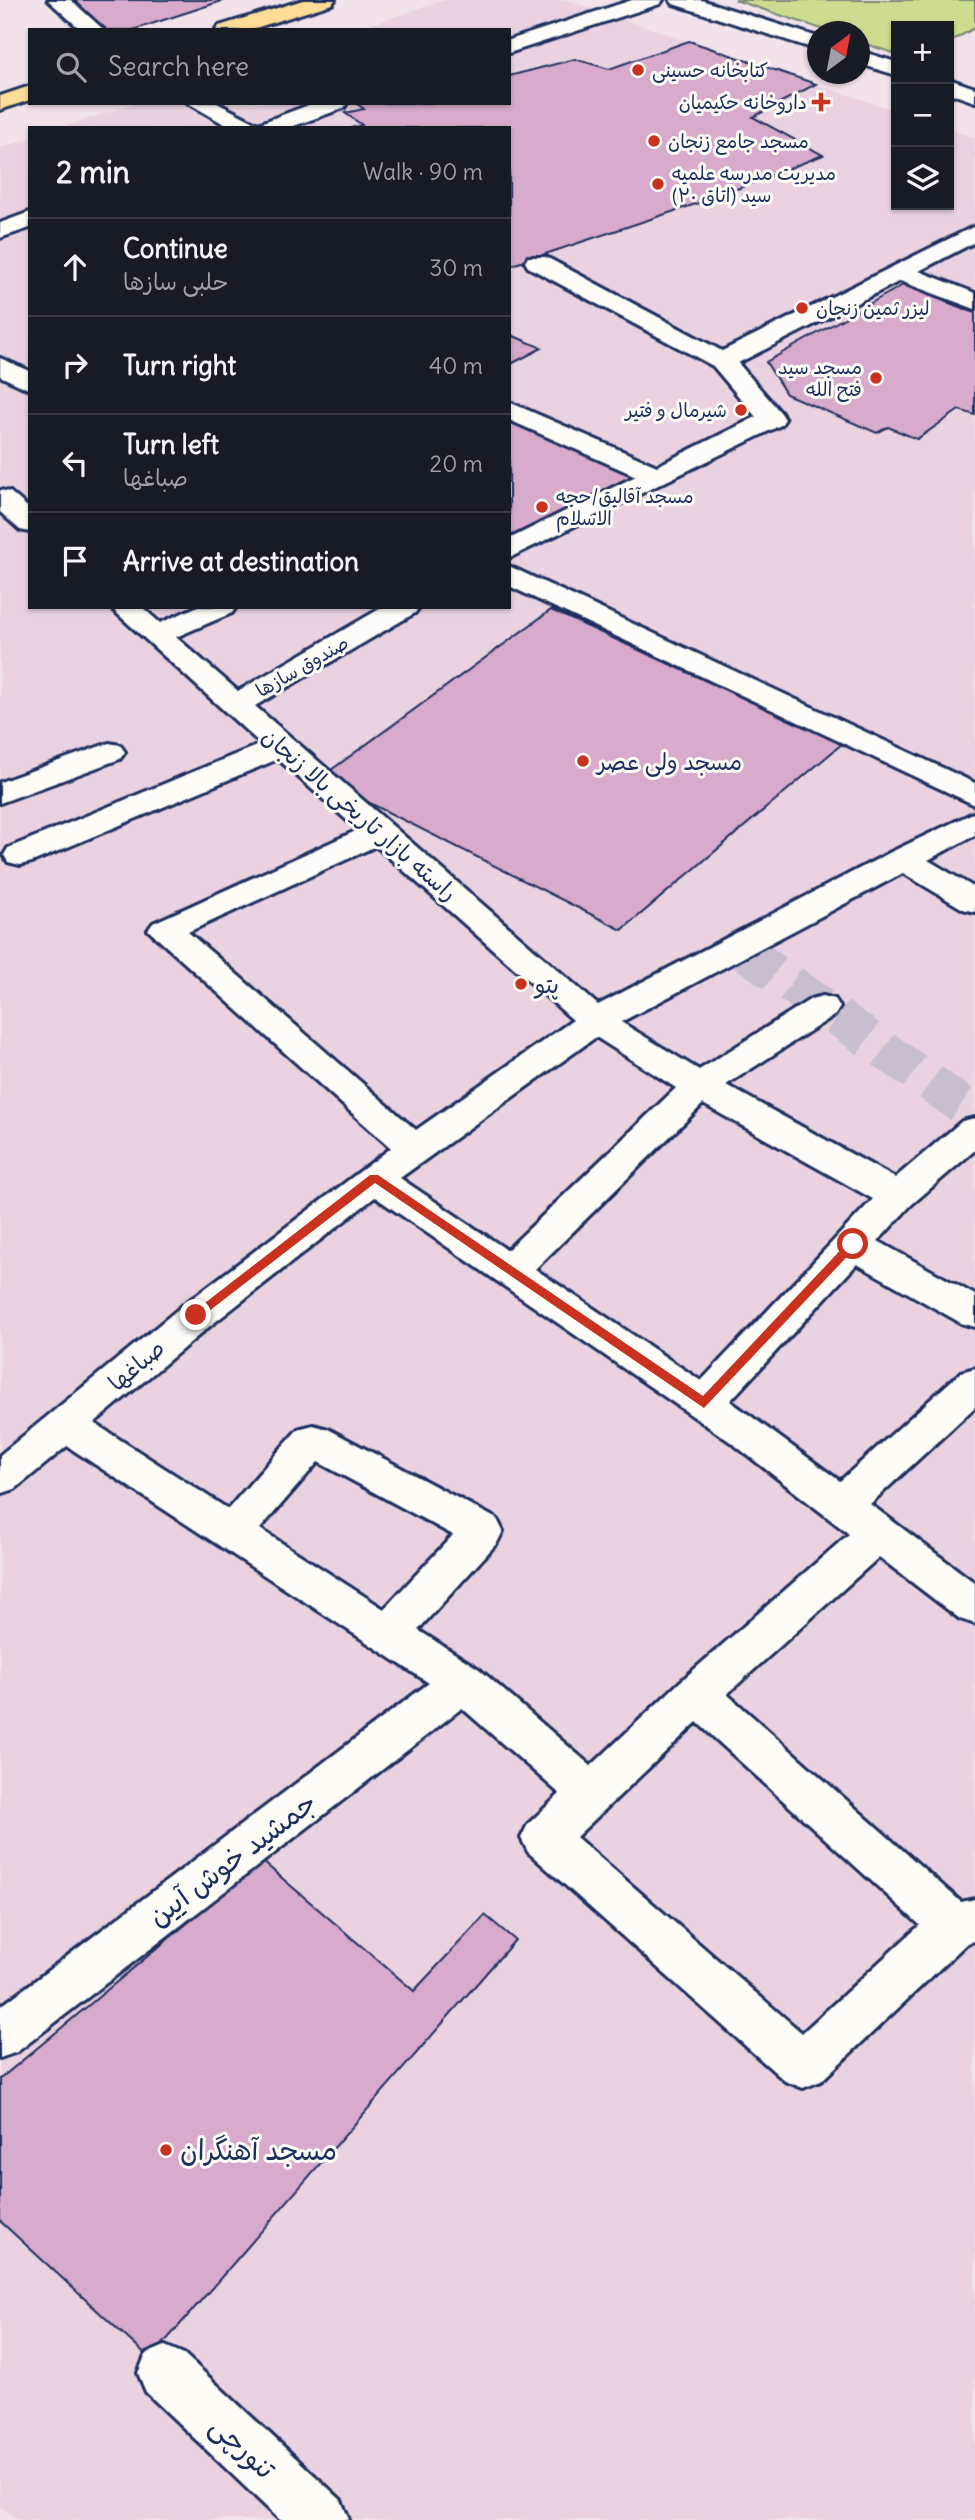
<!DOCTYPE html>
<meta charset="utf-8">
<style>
body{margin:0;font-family:Delius,"Playpen Sans Arabic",sans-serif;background:#20242c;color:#f1f3f6}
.controls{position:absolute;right:21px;top:21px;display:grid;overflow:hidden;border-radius:0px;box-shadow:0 2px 5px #0004}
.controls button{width:63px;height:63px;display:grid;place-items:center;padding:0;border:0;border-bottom:2px solid #363941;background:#171b24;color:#f1f3f6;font:35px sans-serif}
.compass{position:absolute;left:807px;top:21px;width:63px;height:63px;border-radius:50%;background:#171b24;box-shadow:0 2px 5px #0004;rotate:32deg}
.stop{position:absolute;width:21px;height:21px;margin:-16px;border:5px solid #c8321e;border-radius:50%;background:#fff}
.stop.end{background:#c8321e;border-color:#fff;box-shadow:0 2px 7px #0008}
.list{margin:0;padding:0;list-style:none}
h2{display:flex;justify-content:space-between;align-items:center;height:91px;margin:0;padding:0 28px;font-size:30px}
h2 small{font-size:23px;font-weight:400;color:#9ea1a6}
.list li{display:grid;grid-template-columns:46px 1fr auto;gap:21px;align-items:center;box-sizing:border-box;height:98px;padding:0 28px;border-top:2px solid #363941}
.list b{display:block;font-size:26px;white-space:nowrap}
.list p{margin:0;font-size:23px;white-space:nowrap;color:#9ea1a6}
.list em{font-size:23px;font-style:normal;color:#9ea1a6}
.icon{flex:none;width:38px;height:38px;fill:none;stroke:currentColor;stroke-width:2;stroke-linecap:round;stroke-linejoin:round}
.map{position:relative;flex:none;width:975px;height:2520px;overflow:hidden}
.search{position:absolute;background:#171b24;box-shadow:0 2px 5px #0004;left:28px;top:28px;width:483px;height:77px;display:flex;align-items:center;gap:18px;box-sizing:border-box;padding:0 24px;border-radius:0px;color:#9ea1a6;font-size:26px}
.panel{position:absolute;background:#171b24;box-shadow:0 2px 5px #0004;left:28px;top:126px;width:483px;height:483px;border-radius:0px}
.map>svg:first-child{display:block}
.built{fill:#ead2e1}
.green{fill:#cddd90;stroke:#748677;stroke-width:2}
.building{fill:#d8aacc;stroke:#1b2f5e;stroke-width:2}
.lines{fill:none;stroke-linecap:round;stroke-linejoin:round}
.minor-tunnel-far1{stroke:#c7bfce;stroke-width:30;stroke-dasharray:30 15;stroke-linecap:butt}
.minor-tunnel{stroke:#c7bfce;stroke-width:38;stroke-dasharray:38 19;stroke-linecap:butt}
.minor-casing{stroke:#1b2f5e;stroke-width:6}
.major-casing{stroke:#1b2f5e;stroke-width:6}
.minor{fill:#fdfcf7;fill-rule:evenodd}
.major{fill:#fedd96;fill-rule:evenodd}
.route{fill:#c8321e}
.poi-dot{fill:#c8321e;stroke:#fdfcf7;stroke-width:2.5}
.labels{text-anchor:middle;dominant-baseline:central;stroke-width:6;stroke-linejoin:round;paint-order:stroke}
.far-poi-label{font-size:19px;fill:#1b2f5e;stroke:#fdfcf7;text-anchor:start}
.far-street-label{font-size:19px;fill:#1b2f5e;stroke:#fdfcf7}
.poi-label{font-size:23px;fill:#1b2f5e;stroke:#fdfcf7;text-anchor:start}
.street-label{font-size:23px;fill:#1b2f5e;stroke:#fdfcf7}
.near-street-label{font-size:28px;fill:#1b2f5e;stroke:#fdfcf7}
.near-poi-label{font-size:28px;fill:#1b2f5e;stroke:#fdfcf7;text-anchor:start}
</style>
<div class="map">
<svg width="975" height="2520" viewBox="0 0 975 2520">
<rect width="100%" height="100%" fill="#f2e3ea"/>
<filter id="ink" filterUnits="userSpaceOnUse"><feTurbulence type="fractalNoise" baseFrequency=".0143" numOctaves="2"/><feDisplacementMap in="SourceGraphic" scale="14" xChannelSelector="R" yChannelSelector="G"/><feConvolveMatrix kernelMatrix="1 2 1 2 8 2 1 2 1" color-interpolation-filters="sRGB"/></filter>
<g filter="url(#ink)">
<path class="built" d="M444 0H566L896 111V205H949V129L975 138V2520H19L0 2507V148L30 138V607H509V128H62L135 103H509V30H355Z"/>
<path class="green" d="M735 0H975V28L949 42V26H896V54L860 42V32L828 31Z"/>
<g class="building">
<path d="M70 0H225L133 30H102Z"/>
<path d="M689 41 816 84 753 117 823 155 714 198 509 266V128H351L362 125 345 113 364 109 356 103H509V76L575 59 609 69Z"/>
<path d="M903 285 975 313V415L959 410 917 439 888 427 877 433 786 394 766 362Z"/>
<path d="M509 334 542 348 509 365Z"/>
<path d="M509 416 641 474 509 540Z"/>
<path d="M551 610 843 743 622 930 320 778Z"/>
<path d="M262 1861 414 1991 485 1915 515 1940 150 2359 0 2221V2079Z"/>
</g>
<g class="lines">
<path class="minor-tunnel-far1" d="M737 946 746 953"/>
<path class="minor-tunnel" d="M744 951 975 1114"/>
<g class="minor-casing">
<g id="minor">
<path d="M48 0H71L104 30H81Z"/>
<path d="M632 0H663L660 4 509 53V40Z"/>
<path d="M670 0H701L818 37V50L673 4Z"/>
<path d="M860 51 896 62V75L860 64Z"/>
<path d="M949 79 975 88V102L949 93Z"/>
<path d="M188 103H217L258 124 314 103H347L344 108 288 128H231Z"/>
<path d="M30 212V228L0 238V223Z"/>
<path d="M975 226V242L919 271 975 293V309L900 281 738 363 781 413 785 419 781 425 509 558V539L636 476 509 420V402L657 466 756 417 713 366 528 267 525 262 528 257H546L722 351Z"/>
<path d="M0 358 30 371V390L0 376Z"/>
<path d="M0 490 10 492 30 509V532L20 530 0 512Z"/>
<path d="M509 566 975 783V805L509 586Z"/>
<path d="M110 607H142L160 623 196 607H236L232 613 176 637 238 691 383 607H419L415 613 255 706 598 1005 891 852 975 812V835L928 860 975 888V912L963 909 903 873 621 1022 699 1070 811 999 823 996 835 999 840 1007 835 1015 726 1085 895 1178 962 1121 975 1118V1150L911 1205 878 1241 975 1295V1327L961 1323 857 1264 730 1401 840 1481 961 1372 975 1368V1407L870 1504 975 1583V1624L960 1619 879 1557 727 1694 961 1902 975 1899V1941L967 1943 821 2081 803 2088 785 2081 528 1852 521 1838 528 1824 560 1794 462 1708 17 2052 0 2058V2007L429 1683 67 1446 15 1489 0 1494V1455L182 1306 391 1148 148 930 153 923 358 830 278 759 32 862 20 865 8 862 4 855 8 848 261 744ZM376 846 573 1020 416 1130 188 932ZM596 1037 676 1088 507 1250 400 1178ZM703 1104 873 1199 701 1381 535 1269ZM375 1197 732 1443 849 1534 681 1681 591 1766 479 1669 418 1630 497 1543 503 1531 497 1519 328 1429 313 1425 298 1429 228 1509 94 1423 210 1326ZM318 1462 453 1535 384 1609 260 1529ZM697 1722 920 1925 802 2033 576 1837Z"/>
<path d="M109 743 120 745 125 752 120 759 0 803V782Z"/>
<path d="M165 2346 184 2354 341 2500 349 2520H280L146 2392 138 2373 146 2354Z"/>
</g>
</g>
<g class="major-casing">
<g id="major">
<path d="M303 0H335L332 4 249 30H216L219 26Z"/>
<path d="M30 86V100L0 110V96Z"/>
</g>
</g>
<use href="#minor" class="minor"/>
<use href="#major" class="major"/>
</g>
</g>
<path class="route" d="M370 1175H378L703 1396 849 1241 859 1244 704 1408 375 1183 200 1318H192V1313Z"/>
<g class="poi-dot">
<circle cx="638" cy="70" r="7"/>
<path d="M817.5 91.5h7v7h7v7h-7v7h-7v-7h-7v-7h7z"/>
<circle cx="654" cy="141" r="7"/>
<circle cx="658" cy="184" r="7"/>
<circle cx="802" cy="308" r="7"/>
<circle cx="876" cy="378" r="7"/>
<circle cx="741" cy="410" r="7"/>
<circle cx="542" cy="507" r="7"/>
<circle cx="583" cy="761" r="7"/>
<circle cx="521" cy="984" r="7"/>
<circle cx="166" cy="2150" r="7"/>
</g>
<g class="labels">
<g class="far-poi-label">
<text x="652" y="70">کتابخانه حسینی</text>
<text x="807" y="102" text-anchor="end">داروخانه حکیمیان</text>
<text x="668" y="141">مسجد جامع زنجان</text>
<text x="672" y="173">مدیریت مدرسه علمیه<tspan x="672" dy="22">سید (اتاق ۲۰)</tspan></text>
<text x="816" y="308">لیزر ثمین زنجان</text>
<text x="862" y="367" text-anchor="end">مسجد سید<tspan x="862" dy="22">فتح الله</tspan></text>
<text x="727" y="410" text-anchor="end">شیرمال و فتیر</text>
<text x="556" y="496">مسجد آقالیق/حجه<tspan x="556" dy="22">الاسلام</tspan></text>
</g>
<g class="far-street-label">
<text transform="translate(302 666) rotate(-30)">صندوق سازها</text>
</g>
<g class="poi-label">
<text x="597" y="761">مسجد ولی عصر</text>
<text x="535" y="984">پتو</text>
</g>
<g class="street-label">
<text transform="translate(360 814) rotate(41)">راسته بازار تاریخی بالا زنجان</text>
<text transform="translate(136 1365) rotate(-40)">صباغها</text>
</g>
<g class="near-street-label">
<text transform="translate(232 1859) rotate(-37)">جمشید خوش آیین</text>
<text transform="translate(243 2447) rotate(43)">تنورچی</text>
</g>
<g class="near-poi-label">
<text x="180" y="2150">مسجد آهنگران</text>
</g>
</g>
</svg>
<div class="controls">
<button>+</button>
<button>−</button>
<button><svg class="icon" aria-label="layers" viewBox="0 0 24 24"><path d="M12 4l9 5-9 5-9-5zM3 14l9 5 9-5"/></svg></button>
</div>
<svg class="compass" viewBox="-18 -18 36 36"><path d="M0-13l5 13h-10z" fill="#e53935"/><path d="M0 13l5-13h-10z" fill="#9ea1a6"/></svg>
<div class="stop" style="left:853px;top:1244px"></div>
<div class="stop end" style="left:196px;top:1315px"></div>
<div class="search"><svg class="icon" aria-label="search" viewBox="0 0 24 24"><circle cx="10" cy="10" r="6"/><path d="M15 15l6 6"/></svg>Search here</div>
<section class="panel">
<h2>2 min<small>Walk · 90 m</small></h2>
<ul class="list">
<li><svg class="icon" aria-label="ahead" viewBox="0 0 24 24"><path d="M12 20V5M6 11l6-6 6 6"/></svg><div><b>Continue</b><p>حلبی سازها</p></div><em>30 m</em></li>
<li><svg class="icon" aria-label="right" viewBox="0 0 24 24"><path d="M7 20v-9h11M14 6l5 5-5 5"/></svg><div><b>Turn right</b></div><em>40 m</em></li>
<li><svg class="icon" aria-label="left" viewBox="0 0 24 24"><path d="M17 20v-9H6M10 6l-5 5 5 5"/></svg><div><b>Turn left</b><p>صباغها</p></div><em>20 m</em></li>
<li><svg class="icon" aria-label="arrive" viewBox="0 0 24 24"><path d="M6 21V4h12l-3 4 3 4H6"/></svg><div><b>Arrive at destination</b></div></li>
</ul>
</section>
</div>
